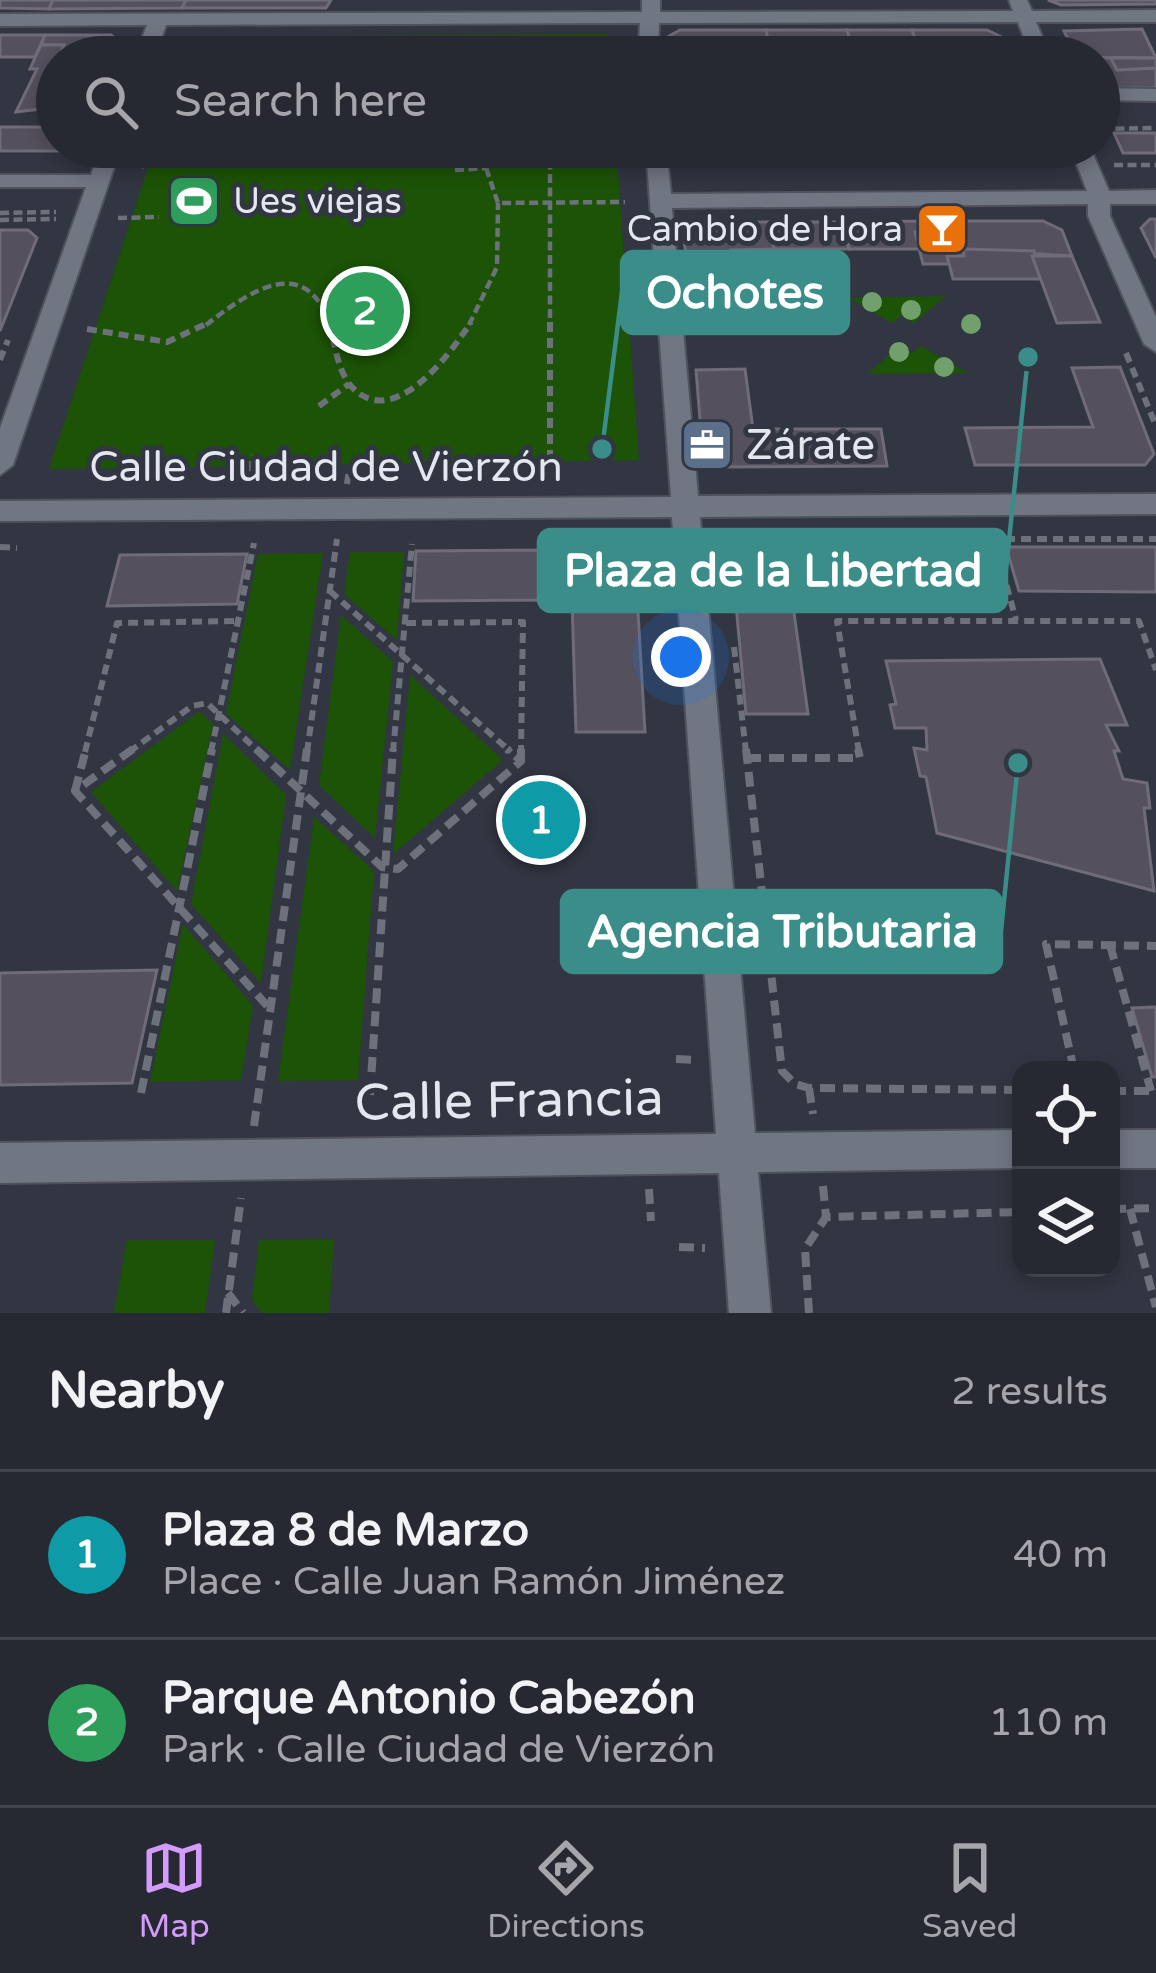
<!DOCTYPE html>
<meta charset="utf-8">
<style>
body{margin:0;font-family:"Varela Round",sans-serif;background:#32343e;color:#f1f3f6}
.controls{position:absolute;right:36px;bottom:36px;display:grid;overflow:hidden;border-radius:24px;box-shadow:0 6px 18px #0003}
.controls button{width:108px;height:108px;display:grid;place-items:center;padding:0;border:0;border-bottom:3px solid #42444d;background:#262832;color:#f1f3f6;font:60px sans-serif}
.you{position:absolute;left:681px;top:657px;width:42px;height:42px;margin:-30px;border:9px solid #fff;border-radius:50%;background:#1a73e8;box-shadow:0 0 0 18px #1a73e833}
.badge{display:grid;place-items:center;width:78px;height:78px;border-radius:50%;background:#d39cfc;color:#fff;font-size:39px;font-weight:700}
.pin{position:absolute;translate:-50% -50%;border:6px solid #fff;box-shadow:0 3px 12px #0006}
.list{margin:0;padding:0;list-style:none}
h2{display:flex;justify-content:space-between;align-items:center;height:156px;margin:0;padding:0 48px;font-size:51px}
h2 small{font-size:39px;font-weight:400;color:#a4a6ac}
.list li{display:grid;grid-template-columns:78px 1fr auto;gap:36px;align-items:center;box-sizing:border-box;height:168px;padding:0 48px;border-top:3px solid #42444d}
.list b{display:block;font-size:45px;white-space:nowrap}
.list p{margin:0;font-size:39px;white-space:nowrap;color:#a4a6ac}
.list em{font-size:39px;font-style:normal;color:#a4a6ac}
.icon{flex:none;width:66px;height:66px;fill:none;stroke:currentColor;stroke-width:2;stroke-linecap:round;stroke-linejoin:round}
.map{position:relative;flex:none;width:1156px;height:1313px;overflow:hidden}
.search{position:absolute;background:#262832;box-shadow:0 6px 18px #0003;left:36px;right:36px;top:36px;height:132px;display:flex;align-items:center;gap:30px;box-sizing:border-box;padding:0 42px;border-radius:66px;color:#a4a6ac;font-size:45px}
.sheet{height:492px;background:#262832}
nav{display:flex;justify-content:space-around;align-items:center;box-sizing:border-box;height:168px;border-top:3px solid #42444d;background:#262832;font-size:33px;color:#a4a6ac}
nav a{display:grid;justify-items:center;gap:6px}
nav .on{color:#d39cfc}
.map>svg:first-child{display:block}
.green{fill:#1c5306}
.building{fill:#54505d;stroke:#6f6b79;stroke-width:3}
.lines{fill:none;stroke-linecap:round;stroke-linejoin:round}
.minor-casing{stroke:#4f525c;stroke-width:4}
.path-far2{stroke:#6d717b;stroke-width:4.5;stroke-dasharray:9 4.5;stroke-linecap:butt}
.path-far1{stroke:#6d717b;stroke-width:6;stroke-dasharray:10 6;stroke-linecap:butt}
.path{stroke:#6d717b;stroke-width:8;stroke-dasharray:15 8;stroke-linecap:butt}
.minor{fill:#717683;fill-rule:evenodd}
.tree{fill:#71a06c}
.labels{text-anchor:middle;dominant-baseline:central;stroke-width:10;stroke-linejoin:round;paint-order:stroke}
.far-poi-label{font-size:36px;fill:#e4e7ef;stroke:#323642;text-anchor:start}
.poi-label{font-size:42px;fill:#e4e7ef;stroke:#323642;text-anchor:start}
.street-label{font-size:42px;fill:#e4e7ef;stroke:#323642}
.near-street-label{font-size:51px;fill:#e4e7ef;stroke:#323642}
.leader{fill:none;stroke:#3a8d88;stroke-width:4.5}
.callout-dot{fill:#3a8d88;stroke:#323642;stroke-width:4.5}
.callout{fill:#3a8d88;stroke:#3a8d88;stroke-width:4.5}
.callout-label{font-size:45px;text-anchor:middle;font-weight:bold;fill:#fff}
</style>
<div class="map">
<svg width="1156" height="1313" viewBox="0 0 1156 1313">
<rect width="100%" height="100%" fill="#323642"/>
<g class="green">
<path d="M608 34 609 57H183L190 37Z"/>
<path d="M155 147H616L639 460 49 469Z"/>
<path d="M946 296 914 323 901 316 892 323 849 298Z"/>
<path d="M899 346 912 353 921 346 968 373 868 374Z"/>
<path d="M350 552H404L397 640 344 594Z"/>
<path d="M323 553 290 770 226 713 258 554Z"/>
<path d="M341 615 393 662 375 838 319 785Z"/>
<path d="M410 675 503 760 393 854Z"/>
<path d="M200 711 213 724 177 891 91 792Z"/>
<path d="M223 734 286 795 261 983 191 904Z"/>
<path d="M314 817 374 871 358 1080 278 1081Z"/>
<path d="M183 924 253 1006 241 1080 150 1082Z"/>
<path d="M334 1239 329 1313H262L252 1300 259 1240Z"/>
<path d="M127 1240H215L205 1313H114Z"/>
</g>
<g class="building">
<path d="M0 0H53L49 9 0 8Z"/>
<path d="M53 0H186L182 8 49 9Z"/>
<path d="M186 0H331L326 8H182Z"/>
<path d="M1048 0H1156V4L1061 5Z"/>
<path d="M1142 29 1156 58 1076 57 1064 31Z"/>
<path d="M680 30H766L771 55H755L753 46H739L709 48 711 57H672L669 36Z"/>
<path d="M766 30H847L853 49H770Z"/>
<path d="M847 30H912L919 48H853Z"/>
<path d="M912 30H987L1006 39 1014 57H982L970 44 919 49Z"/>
<path d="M0 35H45L35 57H0Z"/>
<path d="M45 35H111L116 39 112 52 59 57 64 45H41Z"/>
<path d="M942 44H970L982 57H922L919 49H944Z"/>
<path d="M41 45H64L44 89H57V102L44 103 41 109 16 112 37 69H30Z"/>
<path d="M753 46 755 55 771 57H711L709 48Z"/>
<path d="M853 48H919L922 57H855Z"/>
<path d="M770 49H853L855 57H771Z"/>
<path d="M1099 58H1111L1117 70 1156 68V88H1099Z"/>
<path d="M1111 58H1156V68L1117 70Z"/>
<path d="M57 107V147H76L75 151H0V127H43L45 113Z"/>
<path d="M1114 133H1156V153H1123Z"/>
<path d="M683 147H815L819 165H695L685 159Z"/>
<path d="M815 147H970L976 164 819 165Z"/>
<path d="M970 147H1054L1058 158 1052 164H976Z"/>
<path d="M1150 219H1156V258L1141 228Z"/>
<path d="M937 221H1043L1062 230 1072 256 963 249 964 256H947L949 264H923L915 232H940Z"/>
<path d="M937 221 940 232H915L919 249H849L843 222Z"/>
<path d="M694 222H770L774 249 731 250 741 324 694 325 683 230Z"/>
<path d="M770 222H843L849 249H774Z"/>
<path d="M0 230H28L37 238 0 331Z"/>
<path d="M963 249 1034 251 1040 279H953L947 256H964Z"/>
<path d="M1032 256H1072L1100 322 1057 323Z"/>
<path d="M1120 367 1154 454 1145 465H975L965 428 1093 427 1072 368Z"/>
<path d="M745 369 753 429H881L887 466 720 467 703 456 696 370Z"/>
<path d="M745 547H830L837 591H791L808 714H746L732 561Z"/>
<path d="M1006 547H1156V592L1019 591Z"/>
<path d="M618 548 635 560 645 732H576L572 600H557V550Z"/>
<path d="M557 550V600L413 601 416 551Z"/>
<path d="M247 554 237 604 107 606 120 555Z"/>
<path d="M1100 659 1127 725H1106L1119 751H1114L1123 779 1147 783 1150 808H1144L1154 891 937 833 926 777 920 776 914 748 927 750 926 728H895L890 705 896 704 886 661Z"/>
<path d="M157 970 132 1083 0 1085V973Z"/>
<path d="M1156 1007V1077H1152L1132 1008Z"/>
</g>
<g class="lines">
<g class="minor-casing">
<g id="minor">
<path d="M642 0H660V12L1013 11 1009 0H1027L1032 11 1156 10V22H1036L1051 57H1031L1018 22 659 23 658 57H638L640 23 166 25 155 57H135L147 25 0 26V14L642 12Z"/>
<path d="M1099 88 1156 89V101L1099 100Z"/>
<path d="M101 147H121L13 465 0 475V428L86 187H0V175H91Z"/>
<path d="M646 147H666L671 194 1087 191 1070 147H1090L1109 191 1156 190V204H1110V216L1156 317V352L1144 344 1088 216V204L672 208 698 496 1156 494V514L700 517 755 1133 1021 1130V1168L758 1172 771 1313H729L719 1173 0 1183V1143L716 1134 672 517 0 521V501L671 497Z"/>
<rect x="1111" y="1130" width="45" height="38"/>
</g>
</g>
<g class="path-far2">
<path d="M176 49 504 46"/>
<path d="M550 50H612"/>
<path d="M178 54 550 50V57"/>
<path d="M1102 129 1156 128"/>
<path d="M470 147 486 168 498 203 625 202"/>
<path d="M550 147V325"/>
<path d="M1114 165H1156"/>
<path d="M141 167 177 147"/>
<path d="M455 170 486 168"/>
<path d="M0 213 56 212"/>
<path d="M118 218 159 217"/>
<path d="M0 220 56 219"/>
<path d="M206 325C246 294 305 250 330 325"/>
<path d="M469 325 497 267 498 203"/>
</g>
<g class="path-far1">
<path d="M329 322C335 343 337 370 351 386 393 433 451 353 471 322"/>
<path d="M550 322V467"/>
<path d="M87 329 167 342 210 322"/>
<path d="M1126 353 1156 426"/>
<path d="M0 360 8 340"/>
<path d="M319 406 349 384"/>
<path d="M249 471 253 455"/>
<path d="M347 484 349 470"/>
<path d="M813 539H1156"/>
<path d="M931 539 949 620"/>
<path d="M994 539 1016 620"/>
<path d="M0 547 17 548"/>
<path d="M724 556 726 547 749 539"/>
<path d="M330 591 511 752"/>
<path d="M406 623 523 622 521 752"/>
<path d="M734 647 746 752"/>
<path d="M85 752 117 623 239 621"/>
<path d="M129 752 192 706 207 703 259 752"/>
<path d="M211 752 254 543"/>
<path d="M307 752 337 539"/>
<path d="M393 752 412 544"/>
<path d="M859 752 837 621H1139L1156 670"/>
</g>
<g class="path">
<path d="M133 749 75 791 270 1009"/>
<path d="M256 749 382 867 398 869 521 761 507 749"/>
<path d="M746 749 782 1071 795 1084 809 1088 1021 1090"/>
<path d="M746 758H860L858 749"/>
<path d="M521 759V749"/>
<path d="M75 791 86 749"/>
<path d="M1110 945 1151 1091"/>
<path d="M676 1059 697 1060"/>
<path d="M1074 1070 1046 944 1156 946"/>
<path d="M809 1088 813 1114"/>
<path d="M642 1090 644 1116"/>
<path d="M1111 1091H1156"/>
<path d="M141 1093 212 749"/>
<path d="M370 1095 393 749"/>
<path d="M254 1126 307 749"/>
<path d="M823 1186 826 1217"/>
<path d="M649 1189 651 1221"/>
<path d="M1111 1209 1156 1208"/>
<path d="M1130 1209 1156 1307"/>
<path d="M679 1247 705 1248"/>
<path d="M228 1293 243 1313"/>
<path d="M226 1313 241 1198"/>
<path d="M809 1313 805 1249 826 1217 1021 1212"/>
</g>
<use href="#minor" class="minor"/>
</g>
<g class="tree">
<circle cx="872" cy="302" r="10"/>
<circle cx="911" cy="310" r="10"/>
<circle cx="971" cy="324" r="10"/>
<circle cx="834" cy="325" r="10"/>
<circle cx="899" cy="352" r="10"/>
<circle cx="944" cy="367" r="10"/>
</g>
<defs>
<g id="stadium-square" transform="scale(2.7)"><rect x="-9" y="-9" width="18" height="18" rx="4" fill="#2e9e5b" stroke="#323642"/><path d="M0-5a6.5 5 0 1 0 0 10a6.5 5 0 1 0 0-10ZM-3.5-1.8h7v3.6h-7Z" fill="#fff"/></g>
<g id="bar-square" transform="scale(2.7)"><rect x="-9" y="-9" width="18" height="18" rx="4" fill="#e8710a" stroke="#323642"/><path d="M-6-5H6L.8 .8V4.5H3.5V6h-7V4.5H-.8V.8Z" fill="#fff"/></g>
<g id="office-square" transform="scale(2.7)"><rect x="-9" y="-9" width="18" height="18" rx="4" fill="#5c6f8a" stroke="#323642"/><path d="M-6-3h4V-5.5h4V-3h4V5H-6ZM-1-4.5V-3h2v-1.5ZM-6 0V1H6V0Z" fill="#fff"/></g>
</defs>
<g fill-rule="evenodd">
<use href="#stadium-square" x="194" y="201"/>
<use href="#bar-square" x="942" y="229"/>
<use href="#office-square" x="707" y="445"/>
</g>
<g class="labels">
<g class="far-poi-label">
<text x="233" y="201">Ues viejas</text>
<text x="903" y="229" text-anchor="end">Cambio de Hora</text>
</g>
<g class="poi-label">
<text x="746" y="445">Zárate</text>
</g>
<g class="street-label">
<text x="326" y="467">Calle Ciudad de Vierzón</text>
</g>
<g class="near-street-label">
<text transform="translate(509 1101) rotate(-1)">Calle Francia</text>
</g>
</g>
<path class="leader" d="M602 449L622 292M1028 357L1006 570M1018 763L1001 931"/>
<g class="callout-dot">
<circle cx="602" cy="449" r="12"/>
<circle cx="1028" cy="357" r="12"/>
<circle cx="1018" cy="763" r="12"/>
</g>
<g class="callout">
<rect x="622" y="252" width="226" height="81" rx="12"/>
<rect x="539" y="530" width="467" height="81" rx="12"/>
<rect x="562" y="891" width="439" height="81" rx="12"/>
</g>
<g class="callout-label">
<text x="735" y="308">Ochotes</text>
<text x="773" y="586">Plaza de la Libertad</text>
<text x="782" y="947">Agencia Tributaria</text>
</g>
</svg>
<div class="controls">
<button><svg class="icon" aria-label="locate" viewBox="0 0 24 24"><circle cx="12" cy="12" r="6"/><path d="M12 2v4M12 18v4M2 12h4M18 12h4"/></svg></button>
<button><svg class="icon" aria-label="layers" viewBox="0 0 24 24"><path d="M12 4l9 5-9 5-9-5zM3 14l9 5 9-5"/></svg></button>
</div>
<div class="you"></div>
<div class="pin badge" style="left:541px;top:820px;background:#0f9aa8">1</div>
<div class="pin badge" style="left:365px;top:311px;background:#2e9e5b">2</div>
<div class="search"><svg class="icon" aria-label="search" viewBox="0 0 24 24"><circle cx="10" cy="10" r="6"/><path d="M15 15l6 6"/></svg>Search here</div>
</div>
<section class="sheet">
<h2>Nearby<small>2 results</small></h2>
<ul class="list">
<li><span class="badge" style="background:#0f9aa8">1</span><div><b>Plaza 8 de Marzo</b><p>Place · Calle Juan Ramón Jiménez</p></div><em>40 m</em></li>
<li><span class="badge" style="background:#2e9e5b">2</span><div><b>Parque Antonio Cabezón</b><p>Park · Calle Ciudad de Vierzón</p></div><em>110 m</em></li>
</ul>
</section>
<nav>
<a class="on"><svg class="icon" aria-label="map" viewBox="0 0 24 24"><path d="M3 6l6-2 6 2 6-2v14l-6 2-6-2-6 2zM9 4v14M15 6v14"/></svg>Map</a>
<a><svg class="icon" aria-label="directions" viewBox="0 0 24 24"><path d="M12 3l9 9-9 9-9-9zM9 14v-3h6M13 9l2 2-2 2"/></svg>Directions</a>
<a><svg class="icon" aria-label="saved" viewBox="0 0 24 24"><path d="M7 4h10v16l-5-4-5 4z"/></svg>Saved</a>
</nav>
